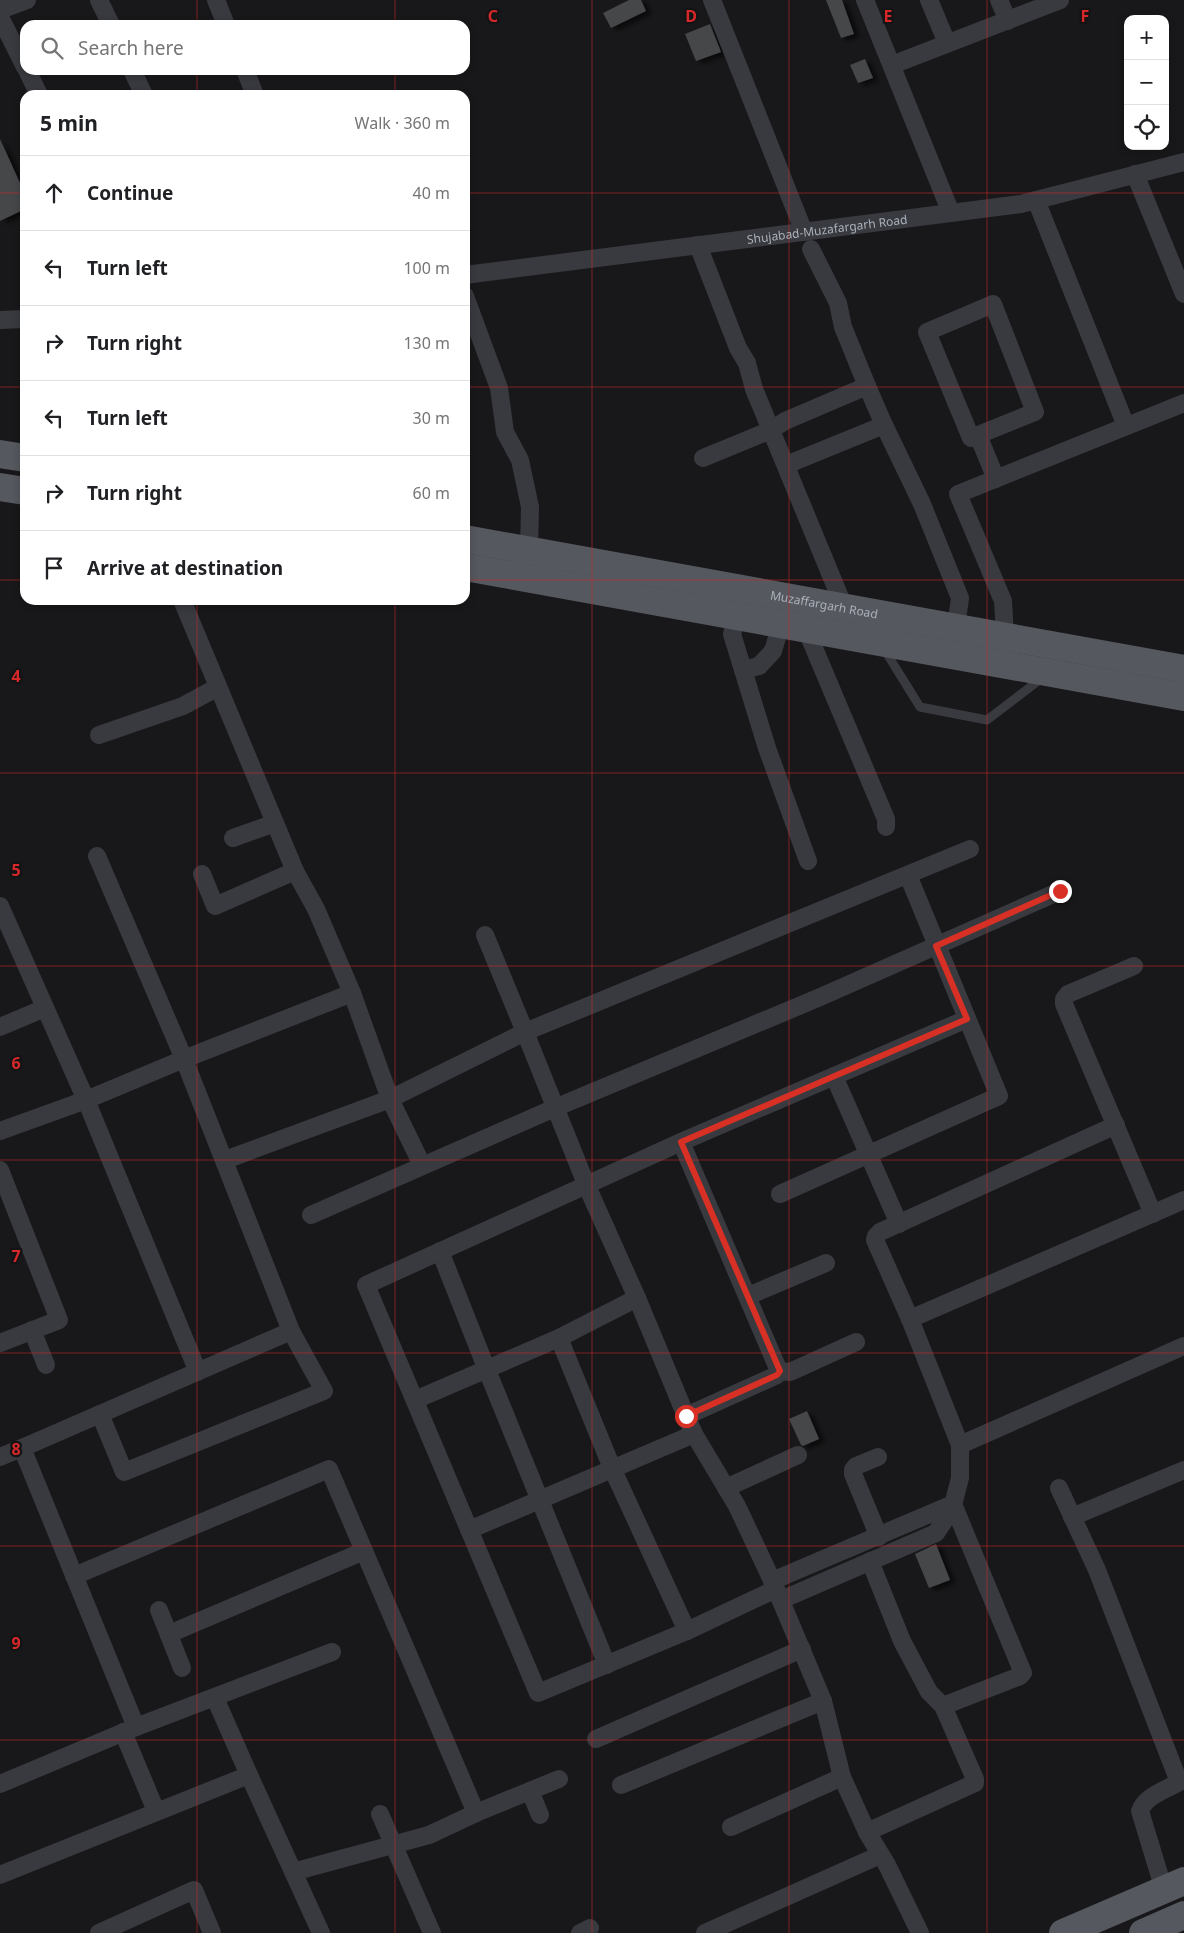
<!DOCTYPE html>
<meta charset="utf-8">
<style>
body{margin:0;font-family:"Noto Sans",sans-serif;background:#f2f2f2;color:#202124}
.controls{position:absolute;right:15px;top:15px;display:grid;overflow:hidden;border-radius:10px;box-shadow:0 2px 8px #0003}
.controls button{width:45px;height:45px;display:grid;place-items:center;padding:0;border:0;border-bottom:1px solid #e0e0e0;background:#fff;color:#202124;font:25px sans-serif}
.stop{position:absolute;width:15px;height:15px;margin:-11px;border:4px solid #d93025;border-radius:50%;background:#fff}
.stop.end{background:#d93025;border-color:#fff;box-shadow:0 1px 5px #0008}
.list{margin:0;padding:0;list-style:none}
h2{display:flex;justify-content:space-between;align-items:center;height:65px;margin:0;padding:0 20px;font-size:21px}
h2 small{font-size:16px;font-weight:400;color:#757577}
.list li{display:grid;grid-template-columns:32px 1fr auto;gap:15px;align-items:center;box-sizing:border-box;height:75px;padding:0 20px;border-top:1px solid #e0e0e0}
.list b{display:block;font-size:19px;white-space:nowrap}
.list em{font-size:16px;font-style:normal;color:#757577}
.icon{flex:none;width:28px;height:28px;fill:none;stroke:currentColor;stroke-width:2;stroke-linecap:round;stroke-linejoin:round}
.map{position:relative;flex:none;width:1184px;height:1933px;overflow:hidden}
.search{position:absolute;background:#fff;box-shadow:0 2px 8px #0003;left:20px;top:20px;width:450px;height:55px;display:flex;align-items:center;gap:12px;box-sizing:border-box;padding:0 18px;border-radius:15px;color:#757577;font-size:19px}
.panel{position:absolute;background:#fff;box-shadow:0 2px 8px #0003;left:20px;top:90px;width:450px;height:515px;border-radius:15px}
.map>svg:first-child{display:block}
.building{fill:#44464a;filter:url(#shadow)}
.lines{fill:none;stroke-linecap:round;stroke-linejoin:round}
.lane{stroke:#393a3f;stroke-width:9}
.street{stroke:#393a3f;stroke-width:18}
.primary{stroke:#55585e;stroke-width:28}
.route{stroke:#d93025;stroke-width:6}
.grid{fill:none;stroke:#d62828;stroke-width:1;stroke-opacity:0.55}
.labels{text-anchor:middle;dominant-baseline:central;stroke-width:4.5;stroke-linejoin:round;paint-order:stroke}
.street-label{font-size:12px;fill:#aab0ba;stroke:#131315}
.grid-label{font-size:16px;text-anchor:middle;font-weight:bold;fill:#d62828;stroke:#131315;stroke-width:4.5;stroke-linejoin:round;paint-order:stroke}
</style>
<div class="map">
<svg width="1184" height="1933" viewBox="0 0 1184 1933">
<defs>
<filter id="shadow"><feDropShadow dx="5.5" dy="3" stdDeviation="2.5" flood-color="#0009"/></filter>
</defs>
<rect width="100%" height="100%" fill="#18181a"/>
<g class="building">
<path d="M629 0H641L646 11 611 28 603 13Z"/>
<path d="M826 0H842L854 34 841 38Z"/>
<path d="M710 24 721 52 696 61 685 34Z"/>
<path d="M865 59 873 78 858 83 850 65Z"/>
<path d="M0 139 25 194V209L0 221Z"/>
<path d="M807 1411 819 1439 803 1446 801 1445 789 1419Z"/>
<path d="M936 1544 950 1580 929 1588 915 1554Z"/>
</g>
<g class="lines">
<path class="lane" d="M884 649 920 707 987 720 1042 678"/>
<g class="street">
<path d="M99 0 111 25"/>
<path d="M216 0 226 25"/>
<path d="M712 0 804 232"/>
<path d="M865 0 951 213"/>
<path d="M929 0 947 43"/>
<path d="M999 0 1008 21"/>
<path d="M0 10 27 0"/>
<path d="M0 17 25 67"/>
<path d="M892 65 1060 0"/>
<path d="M27 70 39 95"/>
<path d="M132 70 144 95"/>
<path d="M245 70 255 95"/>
<path d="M1135 174 1184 294"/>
<path d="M1036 200 1126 426"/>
<path d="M698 245 738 348 747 363 754 389 844 607"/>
<path id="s1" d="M465 275 1021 204 1184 162"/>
<path d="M465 296 499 388 505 432 520 460 530 507 529 550"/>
<path d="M0 320 25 319"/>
<path d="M884 425 922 504 960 598 956 627"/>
<path d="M978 435 1035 412 993 304 927 332 971 438 978 435 996 479"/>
<path d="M703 458 771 430 785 421 867 386 843 327 838 303 811 249"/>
<path d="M786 465 884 425 867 386"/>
<path d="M182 600 295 871 316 909 352 993"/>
<path d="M737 616 732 634 767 748 808 861"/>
<path d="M806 629 886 819V827"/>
<path d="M1005 636 1003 601 958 494 1184 403"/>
<path d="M743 670 759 666 773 651 781 624"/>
<path d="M99 735 183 706 218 687"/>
<path d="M233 838 275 823"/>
<path d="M97 856 184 1059 352 993 390 1099 422 1165"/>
<path d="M202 874 215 906 295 871"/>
<path d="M0 906 86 1100 0 1131"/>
<path d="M1134 966 1068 994 1064 999V1004L1153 1214"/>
<path d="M0 1027 45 1008"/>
<path d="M834 1076 899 1224"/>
<path d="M681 1142 779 1371 777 1375 686 1416"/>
<path d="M225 1160 390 1099 525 1032 485 935"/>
<path d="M0 1170 59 1320 0 1343"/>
<path d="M780 1194 999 1096 908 875"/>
<path d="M311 1215 557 1107 818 998 1060 891"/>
<path d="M440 1251 487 1370 607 1665"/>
<path d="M748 1296 826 1263"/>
<path d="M910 1319 875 1240 876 1236 880 1232 1116 1125"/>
<path d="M32 1330 46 1365"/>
<path d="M559 1338 612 1468 687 1631"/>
<path d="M779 1371 790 1372 856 1342"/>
<path d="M415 1400 559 1338 637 1298"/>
<path d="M100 1414 124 1472 324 1391 291 1331"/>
<path d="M960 1445 910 1319 1184 1200"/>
<path d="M0 1457 22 1448"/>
<path d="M878 1457 856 1466 853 1470V1474L879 1537"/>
<path d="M726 1488 798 1455"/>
<path d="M1059 1488 1097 1570 1179 1782C1166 1790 1145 1796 1140 1811L1164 1890"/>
<path d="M1072 1517 1184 1470"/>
<path d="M469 1530 694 1434"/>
<path d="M74 1576 329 1469 476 1813 429 1835 293 1872"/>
<path d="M772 1581 953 1504 1023 1673 1020 1676 943 1706"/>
<path d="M776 1589 687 1631 538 1693 366 1285 681 1142 967 1019"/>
<path d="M781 1600 936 1533 952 1509 960 1478V1445L1184 1346"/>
<path d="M159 1610 182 1668"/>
<path d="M169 1634 364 1551"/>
<path d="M215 1698 249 1775"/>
<path d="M136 1727 22 1448 291 1331 184 1059 86 1100 198 1372"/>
<path d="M123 1732 156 1811"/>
<path d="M596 1739 802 1649"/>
<path d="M0 1784 136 1727 332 1652"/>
<path d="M621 1785 823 1701"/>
<path d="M530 1791 540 1815"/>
<path d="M476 1813 559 1779"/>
<path d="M380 1814 432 1933"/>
<path d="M731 1827 842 1777"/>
<path d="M867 1832 975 1783V1779L943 1706 929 1692 902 1641 870 1561"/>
<path d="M0 1875 249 1775 321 1933"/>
<path d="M99 1933 194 1890 212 1933"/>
<path d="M580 1933 590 1928"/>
<path d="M705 1933 880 1855"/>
<path d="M920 1933 887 1865 867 1832 842 1777 823 1701 776 1589 737 1506 694 1434 686 1416 637 1298 586 1184 525 1032 970 849"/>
</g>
<g class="primary">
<path d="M0 454 25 458"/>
<path d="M0 487 25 491"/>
<path id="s2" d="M465 539 1184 669"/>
<path d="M465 567 1184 697"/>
<path d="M1063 1933 1184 1881"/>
<path d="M1143 1933 1184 1915"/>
</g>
</g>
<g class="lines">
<path class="route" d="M686 1416 777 1375 780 1371 681 1142 967 1019 936 946 1060 891"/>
</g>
<path class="grid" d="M197 0V25M395 0V25M592 0V1933M789 0V1933M987 0V1933M197 70V95M395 70V95M0 193H25M465 193H1184M0 387H25M465 387H1184M0 580H25M465 580H1184M197 600V1933M395 600V1933M0 773H1184M0 966H1184M0 1160H1184M0 1353H1184M0 1546H1184M0 1740H1184"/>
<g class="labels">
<g class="street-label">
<text stroke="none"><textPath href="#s1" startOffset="365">Shujabad-Muzafargarh Road</textPath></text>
<text stroke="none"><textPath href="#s2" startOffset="365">Muzaffargarh Road</textPath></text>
</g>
</g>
<g class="grid-label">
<text x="493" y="22">C</text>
<text x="691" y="22">D</text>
<text x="888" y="22">E</text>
<text x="1085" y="22">F</text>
<text x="16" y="682">4</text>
<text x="16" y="876">5</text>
<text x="16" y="1069">6</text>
<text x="16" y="1262">7</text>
<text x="16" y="1455">8</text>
<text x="16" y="1649">9</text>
</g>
</svg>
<div class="controls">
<button>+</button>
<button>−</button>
<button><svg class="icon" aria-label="locate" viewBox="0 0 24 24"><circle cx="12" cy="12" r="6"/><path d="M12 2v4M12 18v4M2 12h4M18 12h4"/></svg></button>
</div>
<div class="stop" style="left:686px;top:1416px"></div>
<div class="stop end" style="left:1060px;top:891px"></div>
<div class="search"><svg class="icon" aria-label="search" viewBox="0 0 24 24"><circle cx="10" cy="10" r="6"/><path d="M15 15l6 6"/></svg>Search here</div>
<section class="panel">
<h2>5 min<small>Walk · 360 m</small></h2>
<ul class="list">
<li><svg class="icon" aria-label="ahead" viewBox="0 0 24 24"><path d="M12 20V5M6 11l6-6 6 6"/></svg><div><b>Continue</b></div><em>40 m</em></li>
<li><svg class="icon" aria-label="left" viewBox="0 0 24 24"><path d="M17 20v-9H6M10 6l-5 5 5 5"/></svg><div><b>Turn left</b></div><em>100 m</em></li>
<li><svg class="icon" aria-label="right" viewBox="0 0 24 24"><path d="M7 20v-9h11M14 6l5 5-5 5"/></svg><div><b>Turn right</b></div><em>130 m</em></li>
<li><svg class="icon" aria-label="left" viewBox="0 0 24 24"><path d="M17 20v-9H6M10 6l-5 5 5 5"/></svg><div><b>Turn left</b></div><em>30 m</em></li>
<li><svg class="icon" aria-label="right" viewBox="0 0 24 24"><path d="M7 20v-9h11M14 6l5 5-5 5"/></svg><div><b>Turn right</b></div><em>60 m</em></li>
<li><svg class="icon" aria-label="arrive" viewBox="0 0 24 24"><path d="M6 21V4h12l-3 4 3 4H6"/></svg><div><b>Arrive at destination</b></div></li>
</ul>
</section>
</div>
